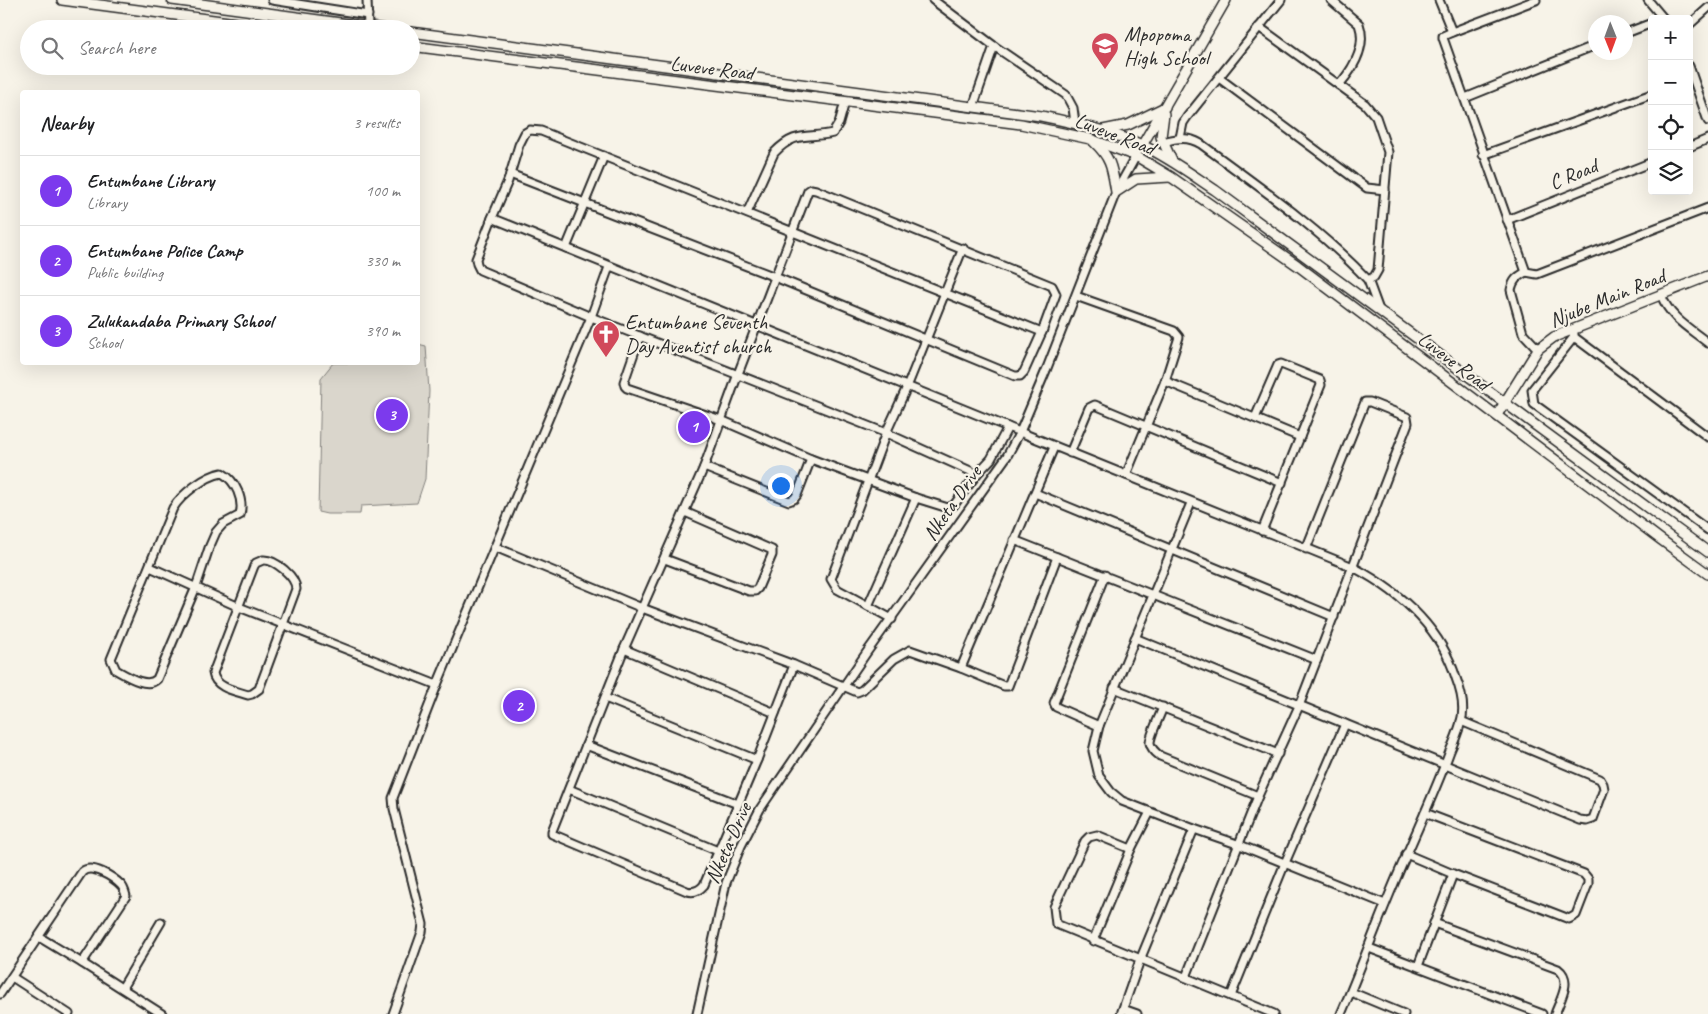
<!DOCTYPE html>
<meta charset="utf-8">
<style>
body{margin:0;font-family:Caveat,sans-serif;background:#f6f6f6;color:#202124}
.controls{position:absolute;right:15px;top:15px;display:grid;overflow:hidden;border-radius:5px;box-shadow:0 5px 20px #0002}
.controls button{width:45px;height:45px;display:grid;place-items:center;padding:0;border:0;border-bottom:1px solid #e0e0e0;background:#fff;color:#202124;font:25px sans-serif}
.compass{position:absolute;left:1588px;top:15px;width:45px;height:45px;border-radius:50%;background:#fff;box-shadow:0 5px 20px #0002;rotate:179deg}
.you{position:absolute;left:780px;top:485px;width:18px;height:18px;margin:-12px;border:4px solid #fff;border-radius:50%;background:#1a73e8;box-shadow:0 0 0 8px #1a73e833}
.badge{display:grid;place-items:center;width:32px;height:32px;border-radius:50%;background:#7c3aed;color:#fff;font-size:16px;font-weight:700}
.pin{position:absolute;translate:-50% -50%;border:2px solid #fff;box-shadow:0 1px 5px #0006}
.list{margin:0;padding:0;list-style:none}
h2{display:flex;justify-content:space-between;align-items:center;height:65px;margin:0;padding:0 20px;font-size:21px}
h2 small{font-size:16px;font-weight:400;color:#757577}
.list li{display:grid;grid-template-columns:32px 1fr auto;gap:15px;align-items:center;box-sizing:border-box;height:70px;padding:0 20px;border-top:1px solid #e0e0e0}
.list b{display:block;font-size:19px;white-space:nowrap}
.list p{margin:0;font-size:16px;white-space:nowrap;color:#757577}
.list em{font-size:16px;font-style:normal;color:#757577}
.icon{flex:none;width:28px;height:28px;fill:none;stroke:currentColor;stroke-width:2;stroke-linecap:round;stroke-linejoin:round}
.map{position:relative;flex:none;width:1708px;height:1014px;overflow:hidden}
.search{position:absolute;background:#fff;box-shadow:0 5px 20px #0002;left:20px;top:20px;width:400px;height:55px;display:flex;align-items:center;gap:12px;box-sizing:border-box;padding:0 18px;border-radius:28px;color:#757577;font-size:19px}
.panel{position:absolute;background:#fff;box-shadow:0 5px 20px #0002;left:20px;top:90px;width:400px;height:275px;border-radius:5px}
.map>svg:first-child{display:block}
.green{fill:#dad6cc;stroke:#82807c}
.lines{fill:none;stroke-linecap:round;stroke-linejoin:round}
.minor-casing{stroke:#2b2b2b;stroke-width:11}
.tertiary-casing{stroke:#2b2b2b;stroke-width:12}
.minor{stroke:#f7f3e8;stroke-width:7}
.tertiary{stroke:#f7f3e8;stroke-width:9}
.labels{text-anchor:middle;dominant-baseline:central;stroke-width:4.5;stroke-linejoin:round;paint-order:stroke}
.poi-label{font-size:21px;fill:#2b2b2b;stroke:#f7f3e8;text-anchor:start}
.street-label{font-size:21px;fill:#2b2b2b;stroke:#f7f3e8}
</style>
<div class="map">
<svg width="1708" height="1014" viewBox="0 0 1708 1014">
<rect width="100%" height="100%" fill="#f7f3e8"/>
<filter id="ink" filterUnits="userSpaceOnUse"><feTurbulence type="fractalNoise" baseFrequency=".02" numOctaves="2"/><feDisplacementMap in="SourceGraphic" scale="10" xChannelSelector="R" yChannelSelector="G"/><feConvolveMatrix kernelMatrix="1 2 1 2 8 2 1 2 1" color-interpolation-filters="sRGB"/></filter>
<g filter="url(#ink)">
<path class="green" d="M418 344 426 346 429 391 425 479 417 503 361 506 360 514H327L318 512 321 378 333 363 418 362Z"/>
<g class="lines">
<g class="minor-casing">
<g id="minor">
<path d="M272 0 368 15"/>
<path d="M367 0 368 27"/>
<path d="M933 0 994 46 973 107"/>
<path d="M1331 0 1359 24C1367 46 1353 69 1339 85"/>
<path d="M1439 0 1452 32"/>
<path d="M1536 0 1452 32 1443 36V38L1526 272 1537 274 1708 208"/>
<path d="M1648 0 1664 19"/>
<path d="M1689 25 1708 8"/>
<path d="M1626 33 1652 23"/>
<path d="M994 46 1066 95 1073 108 1075 123"/>
<path d="M1689 66 1708 121"/>
<path d="M1219 78 1367 188 1385 190"/>
<path d="M1465 98 1596 45"/>
<path d="M1180 138 1183 123 1187 117 1281 0"/>
<path d="M1163 142C1177 138 1188 136 1201 144 1259 187 1319 228 1368 280L1374 277 1378 270 1388 152 1376 117 1365 104 1259 27"/>
<path d="M1689 147 1708 139"/>
<path d="M1483 155 1652 94"/>
<path d="M510 174 775 277 1015 376H1020L1024 372 1042 332 1056 294 1052 286 816 190 811 189 808 191 738 374 704 467 624 649 552 831V834L687 891C694 893 699 891 704 885L757 760 794 665"/>
<path d="M747 213 774 153C796 130 807 139 833 133L839 123 845 102"/>
<path d="M492 218 1353 567C1400 592 1440 626 1456 678 1461 691 1465 708 1461 722 1458 732 1454 742 1450 751 1437 787 1421 821 1406 856 1382 908 1364 962 1341 1014"/>
<path d="M1507 220 1652 162"/>
<path d="M566 248 604 156"/>
<path d="M1526 272C1517 277 1513 280 1511 290L1523 333 1538 349"/>
<path d="M1368 280 1379 310"/>
<path d="M1661 295C1671 319 1688 327 1708 343"/>
<path d="M1076 296 1174 331 1179 337 1165 381 1126 475"/>
<path d="M1574 334V337L1708 437"/>
<path d="M640 336 624 382 625 386 627 388 721 420 811 459 916 498 948 508 954 505 977 474 991 459 1008 427"/>
<path d="M1574 337 1532 390 1534 404 1708 530"/>
<path d="M1165 381 1300 437"/>
<path d="M1255 418 1278 365 1281 364 1320 380 1321 385 1262 531"/>
<path d="M1070 453 1089 408 1095 405 1282 483"/>
<path d="M704 467 789 501 794 499 797 495 811 459"/>
<path d="M222 473C236 481 244 500 240 515L223 524 216 532 209 548 196 587 157 679C147 689 127 676 116 670L111 659 173 508C182 494 205 476 222 473Z"/>
<path d="M977 474 886 433 591 317 480 270 477 264 476 259 492 218 508 181 519 145 525 133 530 130 541 131 1042 332"/>
<path d="M1035 493 1334 617"/>
<path d="M1191 503 1099 726 1093 751 1099 776 1111 792 1122 801 1194 829 1240 845 1385 904"/>
<path d="M1014 540 1317 660"/>
<path d="M495 547 642 608 794 665 857 692 862 690 894 659 910 650 961 668 1004 686H1008L1057 557"/>
<path d="M665 559 749 591H755L758 588 772 555V550L685 512"/>
<path d="M263 560C275 559 296 577 296 589L259 689 252 694 248 695C236 691 215 688 213 673L254 566 256 563Z"/>
<path d="M150 567 239 607 437 685"/>
<path d="M868 606 916 498"/>
<path d="M892 619 837 589 831 579 886 433 907 387 963 248"/>
<path d="M1135 638 1580 820 1587 821 1593 819 1604 789 1603 784 1600 779 1461 721"/>
<path d="M624 649 775 713"/>
<path d="M961 668 1054 447"/>
<path d="M1114 688 1278 754"/>
<path d="M605 698 757 760"/>
<path d="M1163 707C1160 716 1150 735 1150 743 1151 749 1156 753 1160 756L1258 796"/>
<path d="M1099 726 1056 707 1054 703 1105 575"/>
<path d="M586 745 738 804"/>
<path d="M569 789 718 851"/>
<path d="M1131 849 1097 835 1089 837 1085 841 1054 907 1056 924 1274 1014"/>
<path d="M1406 854 1453 874 1564 917 1569 919 1576 915 1588 884V879L1584 874 1425 813"/>
<path d="M1434 923 1558 969C1573 980 1560 1000 1555 1014"/>
<path d="M39 937 82 963 162 1014"/>
<path d="M1093 941 1131 849 1150 812"/>
<path d="M1369 948 1542 1014"/>
<path d="M1418 966 1453 874"/>
<path d="M12 977 69 1014"/>
<path d="M1186 977 1258 796 1299 706 1408 423 1407 417 1370 402H1365L1306 549"/>
<path d="M122 988 161 922"/>
<path d="M1351 992 1404 1014"/>
<path d="M0 994 82 872C91 863 113 877 121 885 124 888 125 892 126 896L82 963"/>
<path d="M1231 996 1285 863 1345 724"/>
<path d="M1123 1009 1137 1014"/>
<path d="M393 1014 422 932 423 924 394 809 393 798 437 685 591 317 609 267"/>
<path d="M697 1014 726 883 741 846 760 809 867 652 1007 456 1020 432 1047 368 1116 192 1136 156"/>
<path d="M1121 1014 1140 960 1194 829"/>
</g>
</g>
<g class="tertiary-casing">
<g id="tertiary">
<path d="M62 0 282 29"/>
<path d="M172 0 384 29"/>
<path d="M411 32 1041 116C1076 123 1110 131 1142 145 1168 157 1191 174 1215 190L1708 552"/>
<path d="M411 46 1021 124 1090 139 1136 156 1171 177 1297 265 1660 539 1708 574"/>
<path d="M1164 114 1161 137 1172 161"/>
<path d="M1103 130 1128 125 1165 107"/>
<path d="M1094 142C1112 159 1112 169 1116 192L1136 179 1170 177"/>
<path d="M1140 149 1226 0"/>
<path d="M1497 415 1538 349 1554 337 1708 276"/>
</g>
</g>
<use href="#minor" class="minor"/>
<use href="#tertiary" class="tertiary"/>
</g>
</g>
<defs>
<g id="school-pin" transform="scale(1.4375)"><path d="M0 17L-7.5 6A9.5 9.5 0 1 1 7.5 6Z" fill="#d1495b" stroke="#f7f3e8"/><path d="M0-5L7-2L0 1L-7-2ZM-4 1L0 2.5L4 1V4Q0 6-4 4Z" fill="#fff"/></g>
<g id="church-pin" transform="scale(1.4375)"><path d="M0 17L-7.5 6A9.5 9.5 0 1 1 7.5 6Z" fill="#d1495b" stroke="#f7f3e8"/><path d="M-1.2-6h2.4v3.5h3.3v2.4h-3.3V6h-2.4V-.1h-3.3v-2.4h3.3Z" fill="#fff"/></g>
</defs>
<g fill-rule="evenodd">
<use href="#school-pin" x="1105" y="46"/>
<use href="#church-pin" x="606" y="334"/>
</g>
<g class="labels">
<g class="poi-label">
<text x="1124" y="34">Mpopoma<tspan x="1124" dy="24">High School</tspan></text>
<text x="625" y="322">Entumbane Seventh<tspan x="625" dy="24">Day Aventist church</tspan></text>
</g>
<g class="street-label">
<text transform="translate(712 68) rotate(7)">Luveve Road</text>
<text transform="translate(1115 134) rotate(21)">Luveve Road</text>
<text transform="translate(1573 174) rotate(-22)">C Road</text>
<text transform="translate(1607 298) rotate(-22)">Njube Main Road</text>
<text transform="translate(1454 361) rotate(37)">Luveve Road</text>
<text transform="translate(952 503) rotate(-55)">Nketa Drive</text>
<text transform="translate(728 843) rotate(-66)">Nketa Drive</text>
</g>
</g>
</svg>
<div class="controls">
<button>+</button>
<button>−</button>
<button><svg class="icon" aria-label="locate" viewBox="0 0 24 24"><circle cx="12" cy="12" r="6"/><path d="M12 2v4M12 18v4M2 12h4M18 12h4"/></svg></button>
<button><svg class="icon" aria-label="layers" viewBox="0 0 24 24"><path d="M12 4l9 5-9 5-9-5zM3 14l9 5 9-5"/></svg></button>
</div>
<svg class="compass" viewBox="-18 -18 36 36"><path d="M0-13l5 13h-10z" fill="#e53935"/><path d="M0 13l5-13h-10z" fill="#757577"/></svg>
<div class="you"></div>
<div class="pin badge" style="left:694px;top:427px">1</div>
<div class="pin badge" style="left:519px;top:706px">2</div>
<div class="pin badge" style="left:392px;top:415px">3</div>
<div class="search"><svg class="icon" aria-label="search" viewBox="0 0 24 24"><circle cx="10" cy="10" r="6"/><path d="M15 15l6 6"/></svg>Search here</div>
<section class="panel">
<h2>Nearby<small>3 results</small></h2>
<ul class="list">
<li><span class="badge">1</span><div><b>Entumbane Library</b><p>Library</p></div><em>100 m</em></li>
<li><span class="badge">2</span><div><b>Entumbane Police Camp</b><p>Public building</p></div><em>330 m</em></li>
<li><span class="badge">3</span><div><b>Zulukandaba Primary School</b><p>School</p></div><em>390 m</em></li>
</ul>
</section>
</div>
